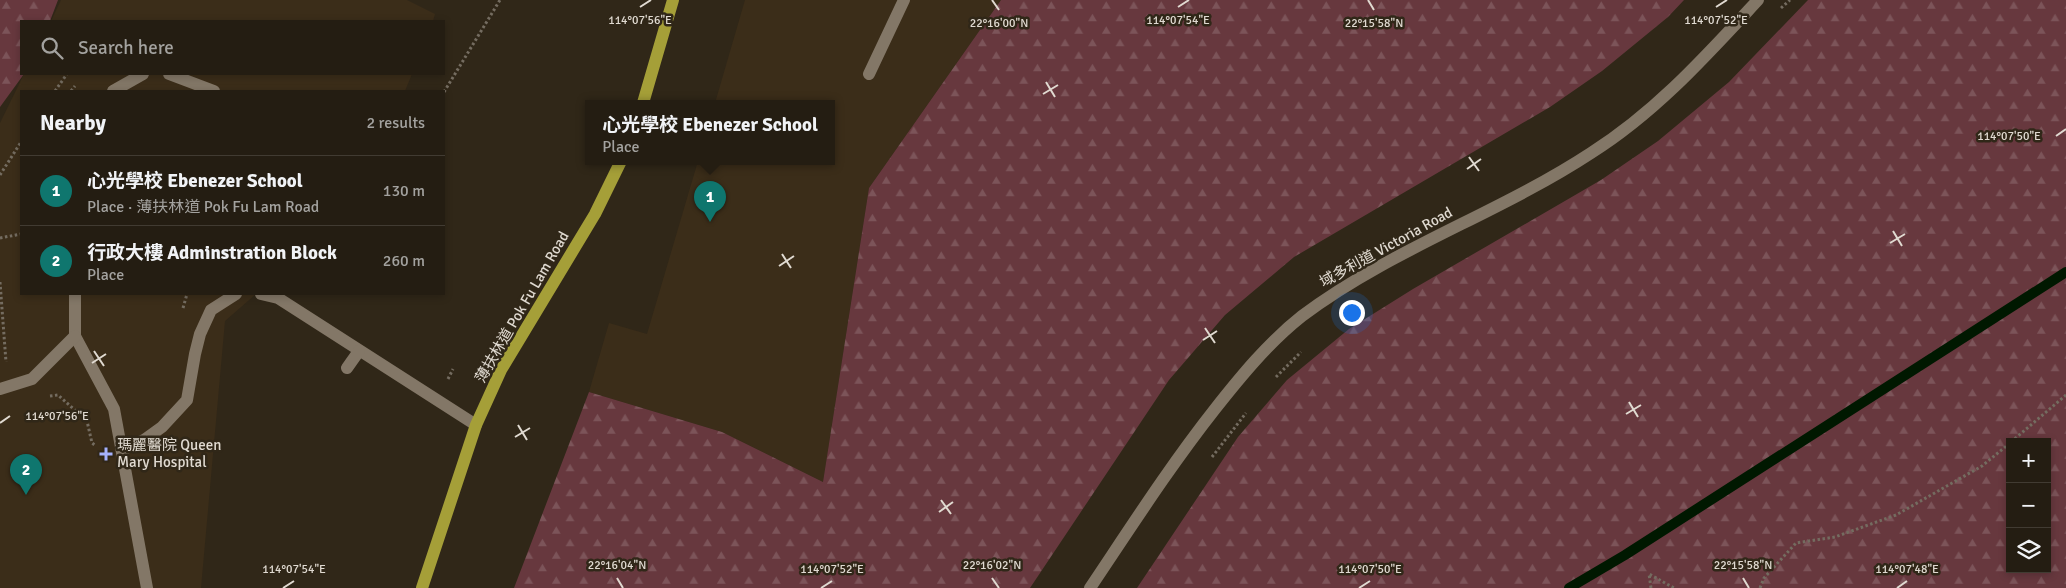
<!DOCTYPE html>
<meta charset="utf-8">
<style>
body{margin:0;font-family:Signika,"Noto Sans TC",sans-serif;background:#2c261b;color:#f1f3f6}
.controls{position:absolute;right:15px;bottom:15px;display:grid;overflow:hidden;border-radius:0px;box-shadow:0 2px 8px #0003}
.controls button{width:45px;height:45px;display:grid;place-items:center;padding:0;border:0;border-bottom:1px solid #413b32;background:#241d12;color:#f1f3f6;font:25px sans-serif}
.you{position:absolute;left:1351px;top:312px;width:18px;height:18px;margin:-12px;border:4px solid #fff;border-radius:50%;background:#1a73e8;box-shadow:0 0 0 8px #1a73e833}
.badge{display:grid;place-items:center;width:32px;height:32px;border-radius:50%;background:#0f766e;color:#fff;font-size:16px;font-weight:700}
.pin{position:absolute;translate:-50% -41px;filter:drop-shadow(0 1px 2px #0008)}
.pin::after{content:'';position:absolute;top:26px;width:18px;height:15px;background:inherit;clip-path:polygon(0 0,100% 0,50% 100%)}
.popup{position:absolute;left:585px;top:100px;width:250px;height:65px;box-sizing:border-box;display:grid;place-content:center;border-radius:0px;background:#241d12;filter:drop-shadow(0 1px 4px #0005);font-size:16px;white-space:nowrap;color:#a3a29f}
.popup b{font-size:19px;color:#f1f3f6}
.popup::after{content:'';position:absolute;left:50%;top:100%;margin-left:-10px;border:10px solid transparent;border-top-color:#241d12}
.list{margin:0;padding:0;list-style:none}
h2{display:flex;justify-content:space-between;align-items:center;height:65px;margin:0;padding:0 20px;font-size:21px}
h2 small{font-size:16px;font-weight:400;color:#a3a29f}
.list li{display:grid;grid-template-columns:32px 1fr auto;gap:15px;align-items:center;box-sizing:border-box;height:70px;padding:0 20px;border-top:1px solid #413b32}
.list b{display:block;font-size:19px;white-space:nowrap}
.list p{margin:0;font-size:16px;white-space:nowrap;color:#a3a29f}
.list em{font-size:16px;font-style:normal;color:#a3a29f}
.icon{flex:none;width:28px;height:28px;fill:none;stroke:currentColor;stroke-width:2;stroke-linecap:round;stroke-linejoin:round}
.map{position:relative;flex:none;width:2066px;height:588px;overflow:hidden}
.search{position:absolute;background:#241d12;box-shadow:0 2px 8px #0003;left:20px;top:20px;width:425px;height:55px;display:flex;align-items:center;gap:12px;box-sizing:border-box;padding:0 18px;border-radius:0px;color:#a3a29f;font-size:19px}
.panel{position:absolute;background:#241d12;box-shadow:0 2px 8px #0003;left:20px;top:90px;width:425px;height:205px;border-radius:0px}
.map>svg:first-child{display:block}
.built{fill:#3b2d19}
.forest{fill:url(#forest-firs);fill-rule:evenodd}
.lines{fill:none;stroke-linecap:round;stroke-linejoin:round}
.stream{stroke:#001800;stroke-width:10}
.path{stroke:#746c60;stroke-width:3;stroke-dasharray:2.5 2.5;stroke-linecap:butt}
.service{stroke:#837767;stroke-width:12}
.secondary{stroke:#837767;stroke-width:12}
.primary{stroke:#a59f38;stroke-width:12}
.ticks{fill:none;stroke:#e0dad1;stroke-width:2}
.poi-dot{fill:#a5b1fc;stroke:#302718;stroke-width:2}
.labels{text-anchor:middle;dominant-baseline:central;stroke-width:5;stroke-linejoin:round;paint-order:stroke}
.street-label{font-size:15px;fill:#e0dad1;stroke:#302718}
.poi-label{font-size:15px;fill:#e0dad1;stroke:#302718;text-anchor:start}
.ticks-label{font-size:12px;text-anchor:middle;fill:#e0dad1;stroke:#302718;stroke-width:5;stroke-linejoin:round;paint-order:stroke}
</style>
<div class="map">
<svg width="2066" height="588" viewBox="0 0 2066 588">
<defs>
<pattern id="forest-firs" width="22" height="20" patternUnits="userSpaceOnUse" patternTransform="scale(1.25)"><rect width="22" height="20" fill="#67383e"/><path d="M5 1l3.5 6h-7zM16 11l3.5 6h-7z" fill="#7c5459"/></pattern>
</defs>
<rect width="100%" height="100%" fill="#302718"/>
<g class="built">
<path d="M61 0H407L435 14 433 21H51Z"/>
<path d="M745 0H1001L869 188 823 482 722 432 589 392 609 323 647 334 698 161H831V103H715Z"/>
<path d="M24 74H412L405 91H21V294H256L225 321 201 588H0V123Z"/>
</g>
<g class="forest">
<path d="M0 0H58L50 21H21V74H24L0 107Z"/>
<path d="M1001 0H1684L1668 17 1602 71 1550 107 1294 257 1225 315 1169 380 1030 588H514L589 392 722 432 823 482 869 188Z"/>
<path d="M1808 0H2066V588H1137L1238 437 1287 380 1349 329 1413 289 1601 180 1658 141 1729 82ZM2010 442H2047V569H2010Z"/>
</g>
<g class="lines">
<path class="stream" d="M1569 588 1625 555 2066 272"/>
<g class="path">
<path d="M1781 8 1790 0"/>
<path d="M55 91 67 74"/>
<path d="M71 91 75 86"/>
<path d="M444 92 500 0"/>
<path d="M0 175 21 142"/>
<path d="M0 238 21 234"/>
<path d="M0 282 6 362"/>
<path d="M183 308 187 294"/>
<path d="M1276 377 1301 352"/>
<path d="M448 379 453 369"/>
<path d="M50 396 58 395 87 421 92 443 96 446"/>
<path d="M2011 442 2066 395"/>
<path d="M1212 457 1246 413"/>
<path d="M1651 588 1649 574 1674 588"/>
<path d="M1760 588 1764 578 1796 543 1835 537 1896 515 1982 466 2010 443"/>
</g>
<g class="service">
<path d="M169 74 214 91"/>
<path d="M869 74 904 0"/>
<path d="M113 91 143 74"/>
<path d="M75 294V336L114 409 147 588"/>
<path d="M261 294 278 298 476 425"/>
<path d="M347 368 359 351"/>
<path d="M0 389 32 379 75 336"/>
<path d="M122 450 144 440 162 427 187 400 195 354 200 334 211 310 236 294"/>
</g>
<path class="secondary" d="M1090 588C1131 527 1170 466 1215 409 1241 376 1269 342 1302 316 1391 249 1498 214 1591 153 1656 112 1706 56 1758 0"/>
<g class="primary">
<path d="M643 103 673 0"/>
<path d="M422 588 476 425 501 370 595 214 621 161"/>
</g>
</g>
<path class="ticks" d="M992 0 999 10M1368 0 1374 10M640 7 651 0M1178 7 1189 0M1716 7 1727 0M1046 82 1055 97M1043 94 1058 85M2056 136 2066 129M1469 157 1479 171M1467 169 1481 159M1893 231 1902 246M1890 243 1905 234M782 254 791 268M779 266 794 256M1205 328 1215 343M1203 340 1217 331M94 351 104 366M92 363 106 354M1629 402 1638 417M1626 414 1641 405M0 423 10 416M518 425 527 440M515 437 530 428M941 500 951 514M939 512 953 502M617 578 623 588M992 578 999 588M1743 578 1749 588M283 588 294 581M821 588 832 581M1359 588 1370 581M1897 588 1907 581"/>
<path class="poi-dot" d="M103.5 446.5h5v5h5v5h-5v5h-5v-5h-5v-5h5z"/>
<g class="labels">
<g class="street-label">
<text transform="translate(1386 247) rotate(-29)">域多利道 Victoria Road</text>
<text transform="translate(522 307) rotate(-60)">薄扶林道 Pok Fu Lam Road</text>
</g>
<g class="poi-label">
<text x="117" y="445">瑪麗醫院 Queen<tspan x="117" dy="17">Mary Hospital</tspan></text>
</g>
</g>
<g class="ticks-label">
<text x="640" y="24">114°07'56"E</text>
<text x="1178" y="24">114°07'54"E</text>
<text x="1716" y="24">114°07'52"E</text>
<text x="999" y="27">22°16'00"N</text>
<text x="1374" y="27">22°15'58"N</text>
<text x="2009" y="140">114°07'50"E</text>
<text x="57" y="420">114°07'56"E</text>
<text x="617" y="569">22°16'04"N</text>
<text x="992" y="569">22°16'02"N</text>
<text x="1743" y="569">22°15'58"N</text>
<text x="294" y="573">114°07'54"E</text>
<text x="832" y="573">114°07'52"E</text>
<text x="1370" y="573">114°07'50"E</text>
<text x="1907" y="573">114°07'48"E</text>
</g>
</svg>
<div class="controls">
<button>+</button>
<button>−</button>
<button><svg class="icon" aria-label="layers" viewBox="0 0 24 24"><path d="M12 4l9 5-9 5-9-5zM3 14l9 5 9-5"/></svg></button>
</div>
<div class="you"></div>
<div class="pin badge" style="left:710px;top:222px">1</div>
<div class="popup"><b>心光學校 Ebenezer School</b>Place</div>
<div class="pin badge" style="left:26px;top:495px">2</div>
<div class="search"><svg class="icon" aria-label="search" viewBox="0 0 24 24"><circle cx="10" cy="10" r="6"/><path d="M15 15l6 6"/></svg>Search here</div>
<section class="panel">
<h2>Nearby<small>2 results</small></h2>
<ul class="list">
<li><span class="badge">1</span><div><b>心光學校 Ebenezer School</b><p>Place · 薄扶林道 Pok Fu Lam Road</p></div><em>130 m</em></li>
<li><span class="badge">2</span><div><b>行政大樓 Adminstration Block</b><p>Place</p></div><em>260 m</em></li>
</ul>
</section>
</div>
